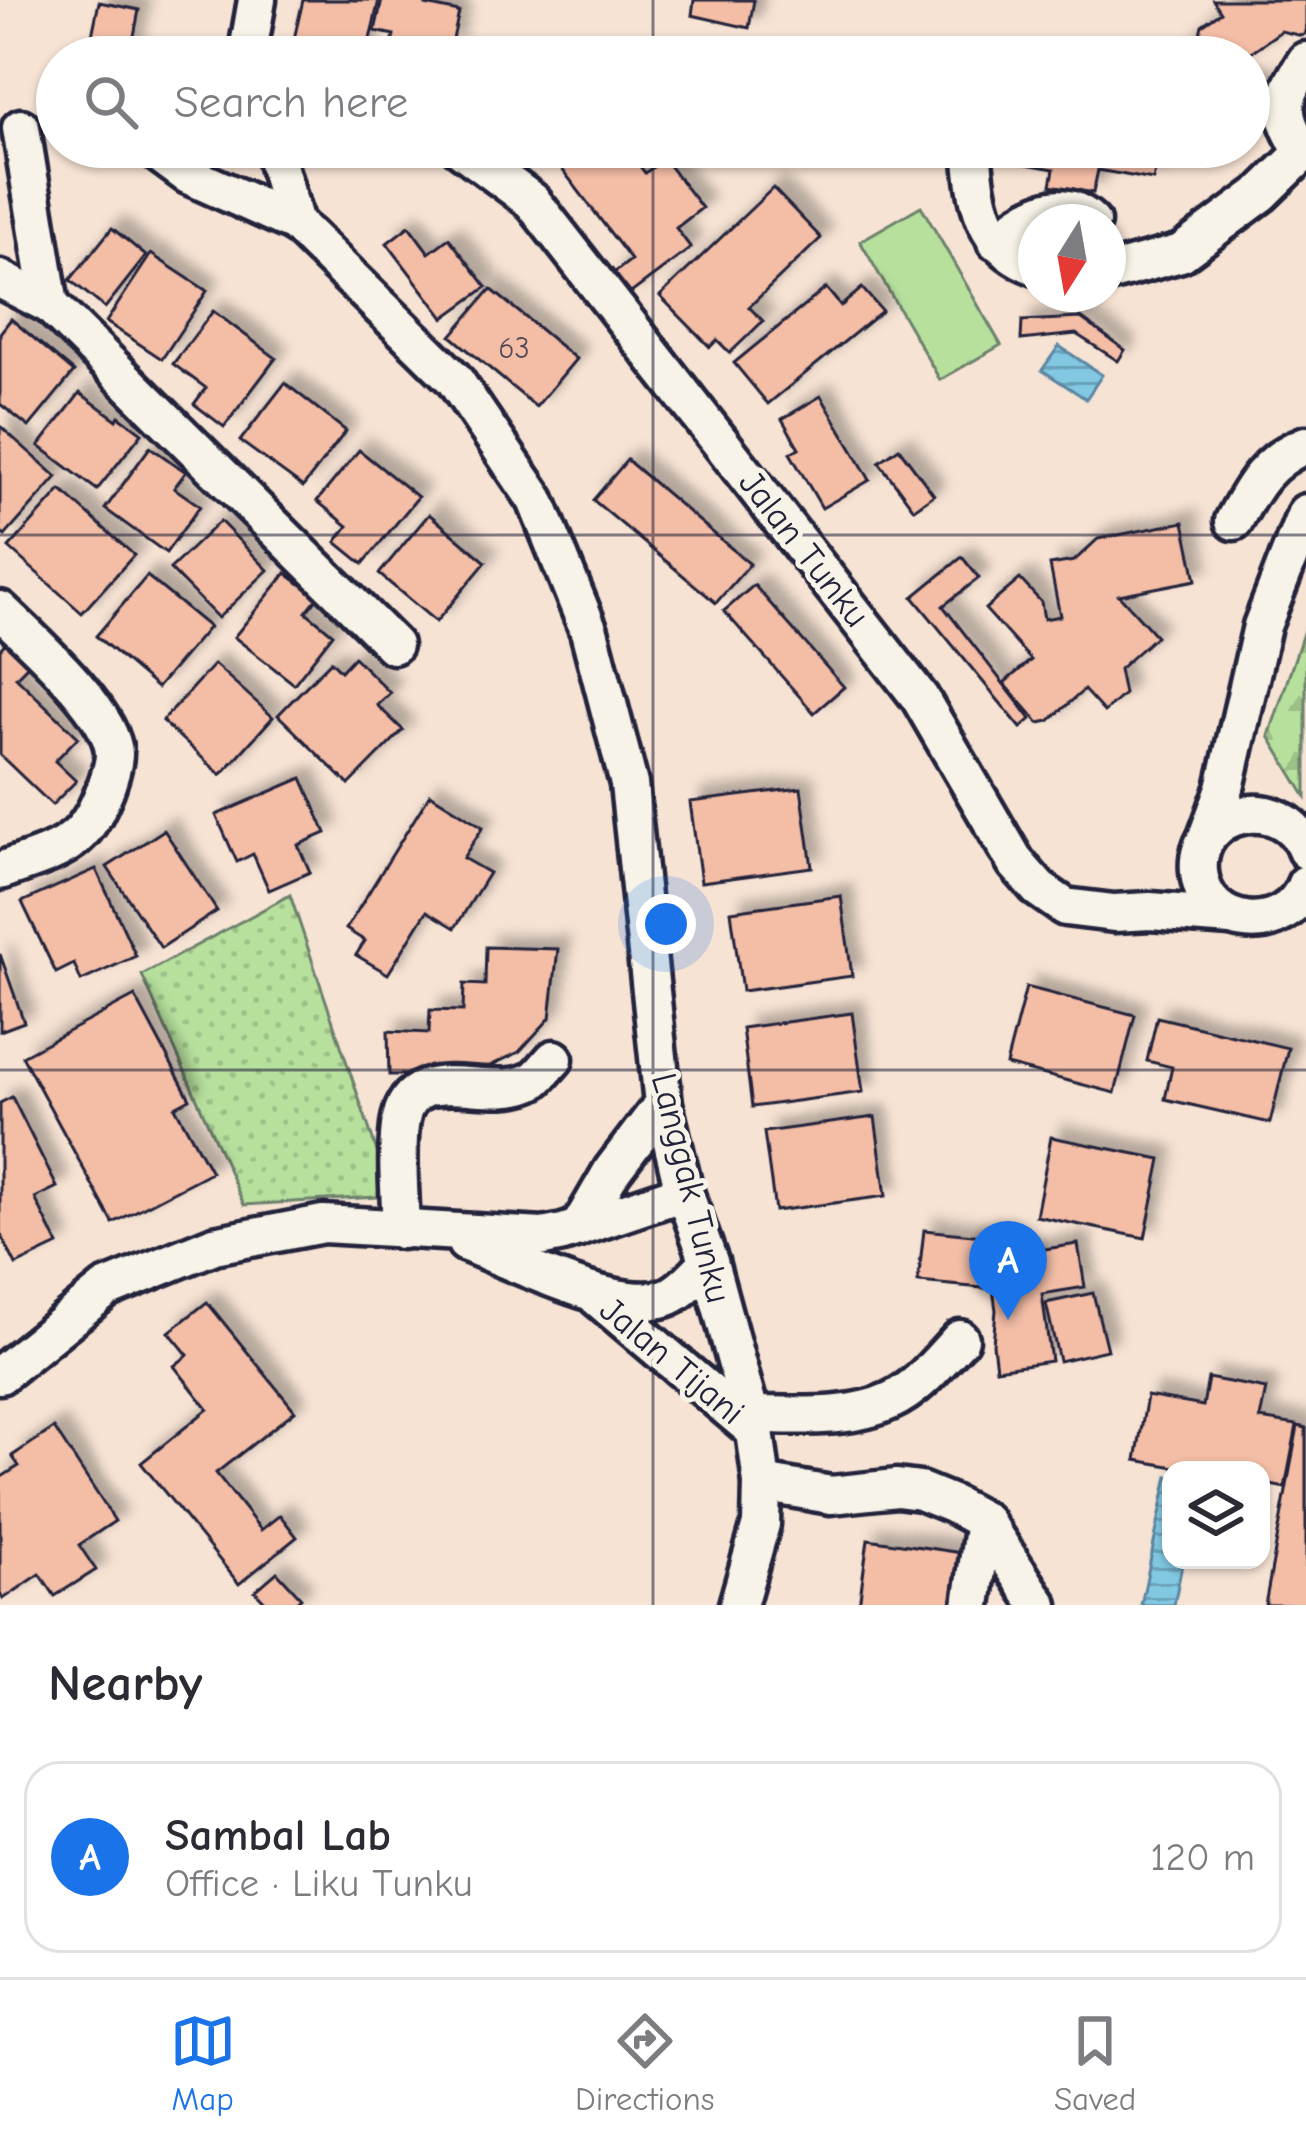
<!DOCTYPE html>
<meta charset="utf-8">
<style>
body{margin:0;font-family:"Comic Neue",sans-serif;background:#f7f7f7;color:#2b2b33}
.controls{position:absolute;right:36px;bottom:36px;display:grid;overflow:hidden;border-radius:24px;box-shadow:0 3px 9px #0004}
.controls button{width:108px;height:108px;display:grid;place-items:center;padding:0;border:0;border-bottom:3px solid #e1e1e2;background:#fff;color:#2b2b33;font:60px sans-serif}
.compass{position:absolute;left:1018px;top:204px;width:108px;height:108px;border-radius:50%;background:#fff;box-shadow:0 3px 9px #0004;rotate:191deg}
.you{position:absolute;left:666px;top:924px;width:42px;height:42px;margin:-30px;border:9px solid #fff;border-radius:50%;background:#1a73e8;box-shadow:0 0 0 18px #1a73e833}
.badge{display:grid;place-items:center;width:78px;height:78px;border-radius:50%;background:#1a73e8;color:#fff;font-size:39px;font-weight:700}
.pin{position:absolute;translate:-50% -99px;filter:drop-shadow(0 3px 6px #0008)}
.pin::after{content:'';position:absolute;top:63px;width:42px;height:36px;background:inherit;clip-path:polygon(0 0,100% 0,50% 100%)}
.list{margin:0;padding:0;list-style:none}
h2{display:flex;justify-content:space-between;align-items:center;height:156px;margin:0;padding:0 48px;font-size:51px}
h2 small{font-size:39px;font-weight:400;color:#7c7c81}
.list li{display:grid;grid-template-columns:78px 1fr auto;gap:36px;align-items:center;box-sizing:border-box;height:192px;margin:0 24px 24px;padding:0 24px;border:3px solid #e1e1e2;border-radius:36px}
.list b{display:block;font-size:45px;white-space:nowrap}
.list p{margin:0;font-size:39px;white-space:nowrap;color:#7c7c81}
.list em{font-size:39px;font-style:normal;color:#7c7c81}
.icon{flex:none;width:66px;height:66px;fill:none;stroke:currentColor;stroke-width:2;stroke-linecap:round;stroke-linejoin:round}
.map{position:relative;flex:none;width:1306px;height:1605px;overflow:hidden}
.search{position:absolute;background:#fff;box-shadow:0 3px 9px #0004;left:36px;right:36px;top:36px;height:132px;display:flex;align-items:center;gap:30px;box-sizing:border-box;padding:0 42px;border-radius:66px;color:#7c7c81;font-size:45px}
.sheet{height:372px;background:#fff}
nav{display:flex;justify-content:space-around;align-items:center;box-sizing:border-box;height:168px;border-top:3px solid #e1e1e2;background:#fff;font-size:33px;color:#7c7c81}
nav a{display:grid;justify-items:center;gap:6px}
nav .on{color:#1a73e8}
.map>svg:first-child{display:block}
.grass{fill:url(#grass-dots);stroke:#6c816c;stroke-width:3}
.forest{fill:url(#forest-firs);stroke:#6c816c;stroke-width:3}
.park{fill:#b7e09d;stroke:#6c816c;stroke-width:3}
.water{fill:url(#water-rules);stroke:#5c86a0;stroke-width:3}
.building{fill:#f3bda6;stroke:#22223b;stroke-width:3;filter:url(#shadow)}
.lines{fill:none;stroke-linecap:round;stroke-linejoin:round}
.minor-casing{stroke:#22223b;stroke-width:45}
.minor{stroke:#f7f3e8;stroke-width:36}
.grid{fill:none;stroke:#22223b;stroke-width:3;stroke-opacity:0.55}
.labels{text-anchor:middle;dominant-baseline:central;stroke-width:10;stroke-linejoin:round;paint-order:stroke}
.number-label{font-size:30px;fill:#564956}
.street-label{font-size:36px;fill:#22223b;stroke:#f7f3e8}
</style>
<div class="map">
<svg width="1306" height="1605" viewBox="0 0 1306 1605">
<defs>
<pattern id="grass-dots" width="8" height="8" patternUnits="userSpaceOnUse" patternTransform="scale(3)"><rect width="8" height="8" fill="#b7e09d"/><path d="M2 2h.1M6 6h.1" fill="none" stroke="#9dc088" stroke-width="1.8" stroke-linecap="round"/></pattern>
<pattern id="forest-firs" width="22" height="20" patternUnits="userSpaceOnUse" patternTransform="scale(3)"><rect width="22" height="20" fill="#b7e09d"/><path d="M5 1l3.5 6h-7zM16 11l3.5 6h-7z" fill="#9dc088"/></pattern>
<pattern id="water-rules" width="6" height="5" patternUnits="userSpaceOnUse" patternTransform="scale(3)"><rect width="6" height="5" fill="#82c8e3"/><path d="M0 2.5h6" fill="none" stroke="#6aa2b9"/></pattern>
<filter id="shadow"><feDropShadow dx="11" dy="-11" stdDeviation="6" flood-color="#0004"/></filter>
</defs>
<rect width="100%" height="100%" fill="#f6e3d4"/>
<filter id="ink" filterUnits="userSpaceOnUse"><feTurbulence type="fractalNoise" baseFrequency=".00833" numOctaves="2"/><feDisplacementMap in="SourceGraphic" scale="24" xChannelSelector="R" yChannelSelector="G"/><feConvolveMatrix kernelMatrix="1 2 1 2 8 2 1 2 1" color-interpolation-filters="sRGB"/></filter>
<g filter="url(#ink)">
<path class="grass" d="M290 895 392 1196 244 1205 142 975Z"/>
<path class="forest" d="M1306 624V797L1269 736Z"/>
<path class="park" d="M921 206 1001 345 940 380 860 241Z"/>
<g class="water">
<path d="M1059 346 1102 375 1086 399 1042 370Z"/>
<path d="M1168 1476 1171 1477V1560H1183L1174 1605H1141Z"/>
</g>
<g class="building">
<path d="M303 0H379L366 57H313L291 52Z"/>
<path d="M382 0H427L426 5 459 12 451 48 429 43 426 57 389 56 394 35 375 31Z"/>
<path d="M694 0H754L749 28 692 15Z"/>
<path d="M1213 0H1306V33L1302 36 1281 31 1244 57H1194L1185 44 1200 34 1202 25 1221 12Z"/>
<path d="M99 2 139 10 130 57 89 50Z"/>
<path d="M1249 77 1264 81 1283 108 1258 125 1249 111Z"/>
<path d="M563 147H625L645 173 664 159 702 208 676 228 691 248 627 296 611 275 631 260 552 156Z"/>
<path d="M1029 147H1160L1153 180 1098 170 1093 193 1051 185 1054 169 1026 164Z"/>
<path d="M773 188 821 238 749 307 763 321 730 353 717 340 710 347 660 296Z"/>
<path d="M409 226 429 253 449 238 487 287 444 318 387 243Z"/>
<path d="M112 228 146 256 105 308 70 280Z"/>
<path d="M151 254 207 291 162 359 106 322Z"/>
<path d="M826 288 841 306 862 288 882 311 768 404 734 363Z"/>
<path d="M491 289 576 359 536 407 451 336Z"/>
<path d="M213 311 276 358 224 427 194 404 206 388 173 364Z"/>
<path d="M1081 318 1125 350 1118 361 1076 334 1021 340 1022 321Z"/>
<path d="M11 319 74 372 29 427 0 404V333Z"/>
<path d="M285 383 346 431 303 487 240 441Z"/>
<path d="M80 393 117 420 119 416 142 433 97 490 39 446Z"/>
<path d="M821 396 870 480 822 508 790 453 799 448 782 419Z"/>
<path d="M0 426 57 477 5 536 0 532Z"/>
<path d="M150 447 186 472 174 488 200 506 166 553 105 509Z"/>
<path d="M899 448 934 495 914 509 879 462Z"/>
<path d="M359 450 418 497 363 564 336 542 348 526 317 501Z"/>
<path d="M627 460 750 564 716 603 593 500Z"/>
<path d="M61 490 134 555 82 613 9 548Z"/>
<path d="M429 514 486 562 436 622 379 574Z"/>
<path d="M220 521 268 570 218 618 170 569Z"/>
<path d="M1184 522 1196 580 1119 595 1156 636 1119 669 1124 694 1104 712 1084 690 1049 721 1039 723 1004 683 1031 660 985 609 1020 579 1041 602 1044 619 1060 616 1050 565 1074 561 1098 539Z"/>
<path d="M962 557 979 578 943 606 1031 719 1021 728 913 597Z"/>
<path d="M286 573 318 597 306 612 333 634 294 684 234 637Z"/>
<path d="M147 576 209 627 157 688 96 636Z"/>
<path d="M754 585 844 687 814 713 724 611Z"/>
<path d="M11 637 34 659 16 677 78 737 55 761 76 781 52 805 0 755V649Z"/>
<path d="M354 657 390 693 377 705 403 730 349 785 278 715 331 661 341 671Z"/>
<path d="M214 664 273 717 221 775 162 721Z"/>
<path d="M302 778 326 833 298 845 310 872 269 890 253 854 237 862 216 815Z"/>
<path d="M801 788 812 867 701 882 690 802Z"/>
<path d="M430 794 483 827 463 858 489 873 455 928 427 911 388 974 356 955 365 941 346 929Z"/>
<path d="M164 830 217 911 161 948 107 867Z"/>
<path d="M96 869 136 956 81 981 74 964 56 973 22 902Z"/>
<path d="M841 896 852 976 742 991 731 911Z"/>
<path d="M486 947 558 949 550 1018 519 1052 473 1074 389 1075 388 1031 429 1033 430 1010 463 1011 464 984 485 985Z"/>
<path d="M0 954 24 1022 0 1031Z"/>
<path d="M1026 987 1135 1015 1115 1093 1006 1065Z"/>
<path d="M135 996 190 1099 175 1107 211 1172 113 1223 22 1056Z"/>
<path d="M852 1013 863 1092 752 1107 742 1028Z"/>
<path d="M1157 1017 1288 1048 1270 1123 1165 1099 1172 1067 1147 1061Z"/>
<path d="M12 1097 57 1187 35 1198 58 1245 16 1265 0 1233V1103Z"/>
<path d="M875 1117 886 1196 775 1211 764 1132Z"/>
<path d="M1051 1137 1161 1159 1145 1238 1036 1216Z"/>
<path d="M924 1230 1002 1238 1005 1255 1078 1244 1085 1287 1042 1294 1051 1361 996 1369 993 1344 996 1310 993 1289 918 1282Z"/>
<path d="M1093 1293 1107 1350 1059 1361 1046 1303Z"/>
<path d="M207 1302 295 1411 216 1473 261 1530 280 1515 297 1537 239 1584 141 1463 208 1409 174 1366 188 1355 169 1332Z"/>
<path d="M1208 1378 1266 1389 1260 1419 1297 1425 1285 1488 1261 1483V1470H1191L1136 1460 1147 1396 1203 1406Z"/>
<path d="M1298 1426 1306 1428V1605H1265Z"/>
<path d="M54 1428 115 1521 79 1545 96 1570 55 1596 40 1574 3 1599 0 1594V1478L19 1466 12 1456Z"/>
<path d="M868 1539 969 1554 961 1605H859Z"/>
<path d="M277 1572 301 1598 293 1605H268L255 1591Z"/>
</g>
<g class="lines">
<g class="minor-casing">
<g id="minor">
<path d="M247 57 257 0"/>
<path d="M21 128 50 305"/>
<path d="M150 147 188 175 295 223 454 379 536 500 589 631 629 784 663 1104 684 1192 709 1262 755 1431 762 1483 761 1524 738 1605"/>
<path d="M277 147V162L295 223"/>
<path d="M459 147 532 201 920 698 1016 863 1039 889 1065 907 1114 913 1150 911 1231 917"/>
<path d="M972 147C976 199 981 246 1036 266"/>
<path d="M1304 152C1278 114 1281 100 1306 61"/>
<path d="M996 241C1024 220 1058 191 1091 222"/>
<path d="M1108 273 1181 253 1262 193 1306 150"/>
<path d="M0 279 50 305 393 645"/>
<path d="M1234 521C1252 487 1268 459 1306 445"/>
<path d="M0 610C29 638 113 712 114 754 114 765 109 779 105 790 98 807 90 825 76 837 57 854 24 862 0 871"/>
<path d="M1207 837 1225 788 1262 626 1306 513"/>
<path d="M1306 850C1286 791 1193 808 1199 872 1205 932 1287 937 1306 884"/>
<path d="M579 1228 612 1171 663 1104"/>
<path d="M401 1230C400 1196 396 1160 400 1126 408 1054 492 1105 534 1080 541 1075 548 1065 554 1059"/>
<path d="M466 1243C516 1262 614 1313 665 1298 682 1293 696 1274 709 1262"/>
<path d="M597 1297 755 1431"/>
<path d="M0 1375 106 1289 214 1245 323 1224 543 1237 563 1233 684 1192"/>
<path d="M752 1415C795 1415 850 1420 890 1401 919 1388 939 1361 960 1339"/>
<path d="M762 1483 831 1495 897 1488 920 1491 952 1504 984 1521 1039 1605"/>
<path d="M972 1605 984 1521"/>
</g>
</g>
<use href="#minor" class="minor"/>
</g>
</g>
<path class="grid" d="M653 0V57M653 147V1605M0 535H1306M0 1070H1306"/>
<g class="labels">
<g class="number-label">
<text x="514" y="348">63</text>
</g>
<g class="street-label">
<text transform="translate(804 549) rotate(52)">Jalan Tunku</text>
<text transform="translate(691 1188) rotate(76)">Langgak Tunku</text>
<text transform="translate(672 1361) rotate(40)">Jalan Tijani</text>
</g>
</g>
</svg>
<div class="controls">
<button><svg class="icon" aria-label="layers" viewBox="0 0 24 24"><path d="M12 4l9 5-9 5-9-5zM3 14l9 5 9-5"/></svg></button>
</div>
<svg class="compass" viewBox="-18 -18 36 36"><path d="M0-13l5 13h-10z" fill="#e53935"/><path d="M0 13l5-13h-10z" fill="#7c7c81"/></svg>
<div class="you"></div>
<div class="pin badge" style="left:1008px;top:1320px">A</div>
<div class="search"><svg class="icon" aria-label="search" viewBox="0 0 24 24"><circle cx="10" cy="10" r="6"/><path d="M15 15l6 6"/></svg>Search here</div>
</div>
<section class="sheet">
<h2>Nearby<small></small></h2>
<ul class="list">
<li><span class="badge">A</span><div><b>Sambal Lab</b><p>Office · Liku Tunku</p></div><em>120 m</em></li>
</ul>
</section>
<nav>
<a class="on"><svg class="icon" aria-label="map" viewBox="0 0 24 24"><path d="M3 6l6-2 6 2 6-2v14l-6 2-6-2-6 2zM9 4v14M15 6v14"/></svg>Map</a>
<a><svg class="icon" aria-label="directions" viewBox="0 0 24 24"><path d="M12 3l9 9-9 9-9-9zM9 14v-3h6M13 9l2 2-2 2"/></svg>Directions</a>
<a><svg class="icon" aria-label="saved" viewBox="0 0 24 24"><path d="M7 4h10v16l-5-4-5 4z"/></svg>Saved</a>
</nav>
